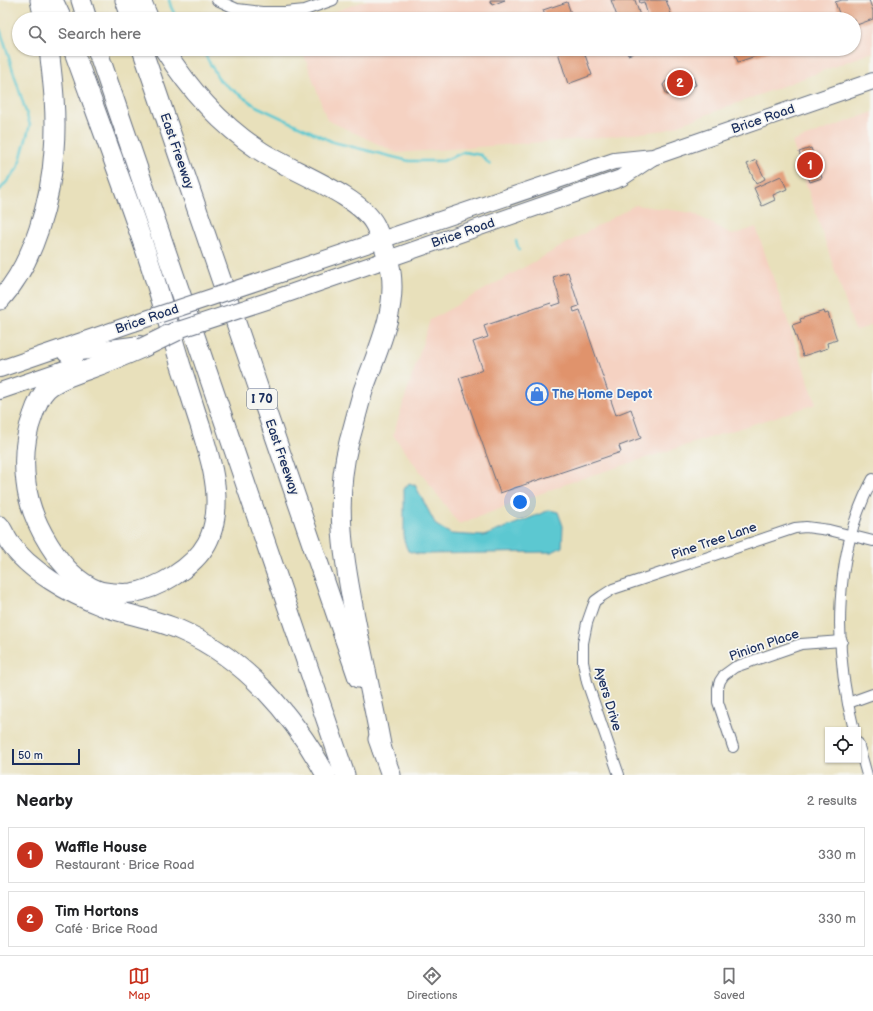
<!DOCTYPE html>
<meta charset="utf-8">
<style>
body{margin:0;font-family:"Balsamiq Sans",sans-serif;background:#f2f2f2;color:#202124}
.controls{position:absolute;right:12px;bottom:12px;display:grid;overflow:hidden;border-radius:0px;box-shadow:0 1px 3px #0004}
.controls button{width:36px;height:36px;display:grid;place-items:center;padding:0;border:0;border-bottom:1px solid #e0e0e0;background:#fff;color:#202124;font:20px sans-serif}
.scale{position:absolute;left:12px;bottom:10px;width:68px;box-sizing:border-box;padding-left:4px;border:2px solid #1b2f5e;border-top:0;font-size:11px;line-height:14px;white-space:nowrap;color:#1b2f5e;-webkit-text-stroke:3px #f6f6f2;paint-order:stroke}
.you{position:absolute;left:520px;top:502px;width:14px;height:14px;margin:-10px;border:3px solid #fff;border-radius:50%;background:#1a73e8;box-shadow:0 0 0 6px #1a73e833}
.badge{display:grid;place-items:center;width:26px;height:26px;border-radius:50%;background:#c8321e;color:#fff;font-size:13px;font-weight:700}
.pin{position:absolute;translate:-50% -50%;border:2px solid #fff;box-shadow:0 1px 4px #0006}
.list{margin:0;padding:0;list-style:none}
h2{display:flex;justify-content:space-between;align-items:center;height:52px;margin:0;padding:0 16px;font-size:17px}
h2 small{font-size:13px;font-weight:400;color:#757577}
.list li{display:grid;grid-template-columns:26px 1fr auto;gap:12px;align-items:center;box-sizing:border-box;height:56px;margin:0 8px 8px;padding:0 8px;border:1px solid #e0e0e0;border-radius:0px}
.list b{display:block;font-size:15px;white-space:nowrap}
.list p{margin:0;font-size:13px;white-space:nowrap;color:#757577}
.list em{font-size:13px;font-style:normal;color:#757577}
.icon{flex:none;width:22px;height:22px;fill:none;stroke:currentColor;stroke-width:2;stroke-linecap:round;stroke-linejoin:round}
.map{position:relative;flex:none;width:873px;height:775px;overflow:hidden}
.search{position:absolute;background:#fff;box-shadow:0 1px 3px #0004;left:12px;right:12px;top:12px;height:44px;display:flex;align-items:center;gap:10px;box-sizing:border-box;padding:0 14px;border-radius:22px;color:#757577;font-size:15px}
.sheet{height:180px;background:#fff}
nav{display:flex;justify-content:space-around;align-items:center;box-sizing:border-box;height:56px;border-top:1px solid #e0e0e0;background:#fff;font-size:11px;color:#757577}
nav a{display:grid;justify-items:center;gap:2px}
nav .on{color:#c8321e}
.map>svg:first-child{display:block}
.built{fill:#f5d2c2}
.water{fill:#5bc8d1;stroke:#3b7c98}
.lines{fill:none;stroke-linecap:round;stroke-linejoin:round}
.stream{stroke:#5bc8d1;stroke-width:2.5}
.building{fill:#e0936c}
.minor-casing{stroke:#636d7f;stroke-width:12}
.primary-casing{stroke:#636d7f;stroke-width:18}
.motorway-casing{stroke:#636d7f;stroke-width:21}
.minor{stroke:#fff;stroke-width:10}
.primary{stroke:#fff;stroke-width:16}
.motorway{stroke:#fff;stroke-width:19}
.primary-bridge-casing{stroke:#636d7f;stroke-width:18;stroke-linecap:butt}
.motorway-bridge-casing{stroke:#636d7f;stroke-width:21;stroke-linecap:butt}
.primary-bridge{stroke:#fff;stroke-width:16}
.motorway-bridge{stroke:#fff;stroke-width:19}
.labels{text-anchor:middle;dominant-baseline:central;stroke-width:3.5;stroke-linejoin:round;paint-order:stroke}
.shield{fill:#f6f6f2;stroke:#5d6b8a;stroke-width:1}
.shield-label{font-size:12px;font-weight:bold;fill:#1b2f5e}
.street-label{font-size:13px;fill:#1b2f5e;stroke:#f6f6f2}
.shop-label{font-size:13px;font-weight:bold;fill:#366cbe;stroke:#f6f6f2;text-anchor:start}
</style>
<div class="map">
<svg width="873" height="775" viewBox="0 0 873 775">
<rect width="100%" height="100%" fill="#f6f6f2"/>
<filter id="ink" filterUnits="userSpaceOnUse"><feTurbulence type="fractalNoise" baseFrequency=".025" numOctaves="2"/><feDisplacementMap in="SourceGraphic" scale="8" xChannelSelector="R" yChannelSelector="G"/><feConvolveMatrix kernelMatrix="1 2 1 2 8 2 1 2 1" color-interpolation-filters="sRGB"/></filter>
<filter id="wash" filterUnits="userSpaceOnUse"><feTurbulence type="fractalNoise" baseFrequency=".012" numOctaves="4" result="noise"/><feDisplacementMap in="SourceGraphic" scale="16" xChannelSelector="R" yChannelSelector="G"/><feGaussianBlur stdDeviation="0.9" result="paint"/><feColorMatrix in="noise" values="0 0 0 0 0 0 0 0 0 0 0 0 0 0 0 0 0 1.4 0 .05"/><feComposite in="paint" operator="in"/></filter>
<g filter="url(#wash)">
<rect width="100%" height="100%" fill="#e8e0bb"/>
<g class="built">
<path d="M367 0H873V52L666 130 597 138 397 153 327 120 302 49H854V19H314Z"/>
<path d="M873 112V325L855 331 792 142Z"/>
<path d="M635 205 693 213 733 235 756 227 816 404 577 480 459 524 393 435 430 320Z"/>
</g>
<path class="water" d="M409 483 415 485 436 525 451 534 484 536 550 510 558 512 563 526 562 547 552 552 426 554H418L408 551 404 541V489Z"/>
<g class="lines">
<g class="stream">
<path d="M169 0 171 7 177 19"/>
<path d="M0 29 30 125 18 168 0 190"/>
<path d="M196 49 204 53 220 81 256 106 333 142 409 161H443L464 152 481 155 490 165"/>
<path d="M516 241 519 250"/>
</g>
</g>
<g id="blocks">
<g class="building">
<path d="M490 0H505L492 5Z"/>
<path d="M611 0H635L641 19H618Z"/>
<path d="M639 0H666L673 19H649L644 2 640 3Z"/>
<path d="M842 0H869L873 11V19L854 26V19H841L835 2Z"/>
<path d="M567 2 573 19H546L543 10Z"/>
<path d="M557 49H583L592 75 568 84Z"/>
<path d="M625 49H644L628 55Z"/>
<path d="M733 49H769L770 51 738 62Z"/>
<path d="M691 73 696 85 690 88 689 91 680 93 678 92 667 95 663 85 666 81Z"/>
<path d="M811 148 822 178 810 182 799 152Z"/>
<path d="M756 160 765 179 756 184 747 164Z"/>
<path d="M781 176 787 189 773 195 775 200 762 206 754 188Z"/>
<path d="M568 272 579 306 573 308 574 312 580 310 616 415 631 409 641 438 619 446 621 452 500 493 459 378 483 370 473 342 488 337 484 326 551 303 552 306 561 303 553 277Z"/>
<path d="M824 311 825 314 828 313 837 340 827 343 828 348 803 356 792 325 801 322 800 319Z"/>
</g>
</g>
</g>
<g filter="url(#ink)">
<use href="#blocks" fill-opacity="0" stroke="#636d7f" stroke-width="1"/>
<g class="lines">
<g class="minor-casing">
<g id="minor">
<path d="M217 0 237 9 262 12H285L305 10 333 0"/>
<path d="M848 703 873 694"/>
<path d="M854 730C833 650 833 552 873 479"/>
<path d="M858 743 867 775"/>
<path d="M733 747 718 702V688L720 681 724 675 735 667 801 644 842 641"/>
<path d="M619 775 587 682 583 662V643L587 623 593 606 595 601 602 596 613 589 795 528 806 527 829 530 873 541"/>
</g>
</g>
<g class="primary-casing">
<g id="primary">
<path d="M263 280 614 161 653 157 873 81"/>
<path d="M270 300 621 178 651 158"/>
<path d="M66 354 140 344"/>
<path d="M0 369 134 323"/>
<path d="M0 391 76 365"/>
</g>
</g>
<g class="motorway-casing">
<g id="motorway">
<path d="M40 0 44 19"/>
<path d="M53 0 62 19"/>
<path d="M81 0 87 19"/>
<path d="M125 0 132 19"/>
<path d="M141 0 149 19"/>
<path d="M73 49C97 115 122 182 145 249 158 287 169 327 181 366 188 387 194 407 201 428 208 452 217 478 216 505 216 516 213 532 207 543 194 567 158 589 131 593 123 594 104 593 97 590 60 575 30 520 26 483 23 460 25 436 33 415 36 406 41 395 47 389 58 379 74 375 87 370 106 363 124 356 142 348"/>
<path d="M97 49 345 775"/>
<path d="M142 49 358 678"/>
<path d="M164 49C189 89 220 124 259 150 288 170 360 195 375 225 378 231 380 238 383 244 386 253 390 262 391 272 397 313 376 353 363 391 358 408 354 425 349 442 332 509 346 571 359 637 367 675 375 712 382 750"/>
<path d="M0 300C34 263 51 200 54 150 57 116 53 82 49 49"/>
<path d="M0 526C3 531 6 537 9 542 29 571 70 594 102 606 128 615 155 619 180 630 245 658 293 715 326 775"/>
<path d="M378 739 391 775"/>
</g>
</g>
<use href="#minor" class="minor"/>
<use href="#primary" class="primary"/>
<use href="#motorway" class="motorway"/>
<g class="primary-bridge-casing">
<g id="primary-bridge">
<path d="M134 323 263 280"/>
<path d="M166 334 270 300"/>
</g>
</g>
<g class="motorway-bridge-casing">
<path id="motorway-bridge" d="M142 348 177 331"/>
</g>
<use href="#primary-bridge" class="primary-bridge"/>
<use href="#motorway-bridge" class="motorway-bridge"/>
</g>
</g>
<defs>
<g id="shop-ring" transform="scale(1.15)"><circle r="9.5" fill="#f6f6f2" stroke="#3f7fe0" stroke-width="1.5"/><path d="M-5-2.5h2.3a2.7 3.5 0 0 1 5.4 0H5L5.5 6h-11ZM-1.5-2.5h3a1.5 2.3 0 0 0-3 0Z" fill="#3f7fe0"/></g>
</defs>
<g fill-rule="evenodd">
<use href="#shop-ring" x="537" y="394"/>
</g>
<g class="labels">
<rect class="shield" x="247" y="389" width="30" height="20" rx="3"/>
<g class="shield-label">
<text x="262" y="399">I 70</text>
</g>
<g class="street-label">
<text transform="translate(763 119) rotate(-19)">Brice Road</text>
<text transform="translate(177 151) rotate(71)">East Freeway</text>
<text transform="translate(463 233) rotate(-19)">Brice Road</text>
<text transform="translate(147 319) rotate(-19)">Brice Road</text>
<text transform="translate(282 457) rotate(71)">East Freeway</text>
<text transform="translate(714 541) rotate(-19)">Pine Tree Lane</text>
<text transform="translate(764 645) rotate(-19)">Pinion Place</text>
<text transform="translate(608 699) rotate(73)">Ayers Drive</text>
</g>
<g class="shop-label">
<text x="552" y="394">The Home Depot</text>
</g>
</g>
</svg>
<div class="controls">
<button><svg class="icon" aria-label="locate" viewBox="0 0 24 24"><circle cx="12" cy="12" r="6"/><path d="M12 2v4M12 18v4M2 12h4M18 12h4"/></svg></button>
</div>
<div class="scale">50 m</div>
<div class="you"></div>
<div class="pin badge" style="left:810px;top:165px">1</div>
<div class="pin badge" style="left:680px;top:83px">2</div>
<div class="search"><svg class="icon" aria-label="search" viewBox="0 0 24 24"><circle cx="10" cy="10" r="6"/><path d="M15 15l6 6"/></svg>Search here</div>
</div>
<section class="sheet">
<h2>Nearby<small>2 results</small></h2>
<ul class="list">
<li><span class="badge">1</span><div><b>Waffle House</b><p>Restaurant · Brice Road</p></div><em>330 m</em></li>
<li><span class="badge">2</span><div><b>Tim Hortons</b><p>Café · Brice Road</p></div><em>330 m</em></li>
</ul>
</section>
<nav>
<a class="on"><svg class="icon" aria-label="map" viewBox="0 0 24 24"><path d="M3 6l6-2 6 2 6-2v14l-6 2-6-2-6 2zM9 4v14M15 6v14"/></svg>Map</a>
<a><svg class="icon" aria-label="directions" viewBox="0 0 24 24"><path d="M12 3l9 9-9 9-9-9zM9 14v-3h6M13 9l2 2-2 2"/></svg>Directions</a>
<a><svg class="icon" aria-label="saved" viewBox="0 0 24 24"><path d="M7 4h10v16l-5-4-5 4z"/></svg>Saved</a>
</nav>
